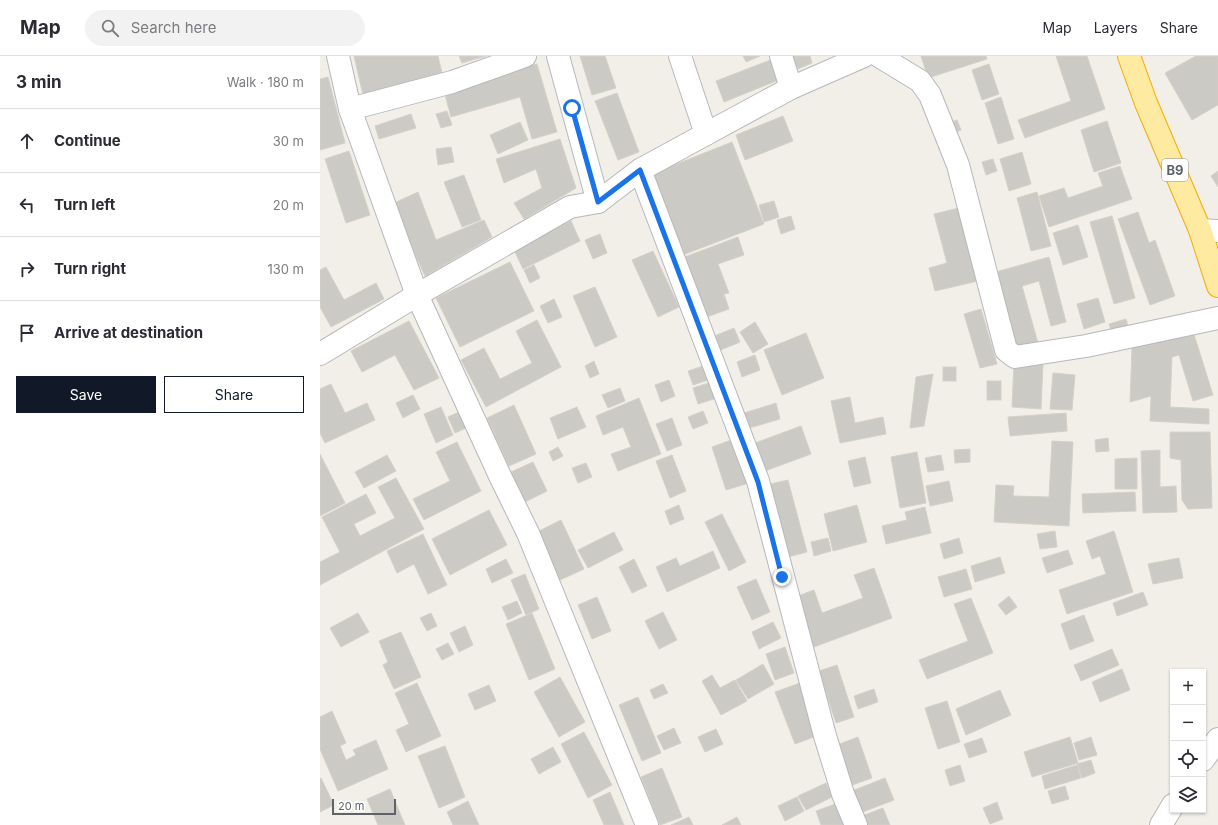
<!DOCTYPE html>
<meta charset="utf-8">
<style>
body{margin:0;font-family:Inter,sans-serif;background:#f2f2f3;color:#2b2b33}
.controls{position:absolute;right:12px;bottom:12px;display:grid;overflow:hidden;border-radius:0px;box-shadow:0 1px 3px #0004}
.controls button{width:36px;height:36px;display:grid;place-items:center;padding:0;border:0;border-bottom:1px solid #e1e1e2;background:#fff;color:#2b2b33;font:20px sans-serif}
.scale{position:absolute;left:12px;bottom:10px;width:64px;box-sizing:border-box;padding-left:4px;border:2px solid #5f6368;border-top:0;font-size:11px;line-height:14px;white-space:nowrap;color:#5f6368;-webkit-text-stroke:3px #fff;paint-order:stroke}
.stop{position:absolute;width:12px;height:12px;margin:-9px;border:3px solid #1a73e8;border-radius:50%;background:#fff}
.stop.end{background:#1a73e8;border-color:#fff;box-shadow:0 1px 4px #0008}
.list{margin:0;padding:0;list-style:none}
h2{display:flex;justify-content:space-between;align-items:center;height:52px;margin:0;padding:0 16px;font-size:17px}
h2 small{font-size:13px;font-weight:400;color:#7c7c81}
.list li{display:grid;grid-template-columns:26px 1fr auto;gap:12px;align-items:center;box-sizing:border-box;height:64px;padding:0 16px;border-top:1px solid #e1e1e2}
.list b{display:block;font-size:15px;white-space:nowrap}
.list em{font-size:13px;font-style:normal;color:#7c7c81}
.actions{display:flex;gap:8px;padding:12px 16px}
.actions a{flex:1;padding:9px 0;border:1px solid #111827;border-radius:0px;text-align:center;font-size:14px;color:#111827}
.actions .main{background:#111827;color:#fff}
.icon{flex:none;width:22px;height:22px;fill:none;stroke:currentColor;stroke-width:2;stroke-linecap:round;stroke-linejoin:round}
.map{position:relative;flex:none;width:898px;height:769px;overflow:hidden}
header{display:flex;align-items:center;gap:24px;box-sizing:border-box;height:56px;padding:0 20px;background:#fff;border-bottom:1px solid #e1e1e2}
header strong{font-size:19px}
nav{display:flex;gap:22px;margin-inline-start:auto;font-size:14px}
.search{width:280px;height:36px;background:#f2f2f3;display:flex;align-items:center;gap:10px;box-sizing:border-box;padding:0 14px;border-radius:22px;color:#7c7c81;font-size:15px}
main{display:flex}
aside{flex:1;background:#fff}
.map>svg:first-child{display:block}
.building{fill:#cccac5;stroke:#d6d1c6}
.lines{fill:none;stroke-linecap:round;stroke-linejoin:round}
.minor-casing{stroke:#b5b8bc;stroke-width:24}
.trunk-casing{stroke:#f9ab00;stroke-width:24}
.minor{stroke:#fff;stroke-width:22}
.trunk{stroke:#feeaa1;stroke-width:22}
.route{stroke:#1a73e8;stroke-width:5}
.labels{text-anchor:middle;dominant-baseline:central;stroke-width:4;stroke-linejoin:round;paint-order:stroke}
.shield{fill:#fff;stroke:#8f9295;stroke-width:1}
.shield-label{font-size:13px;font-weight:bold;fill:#5f6368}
</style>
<header>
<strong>Map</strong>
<div class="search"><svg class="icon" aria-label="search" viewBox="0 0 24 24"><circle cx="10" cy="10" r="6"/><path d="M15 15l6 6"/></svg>Search here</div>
<nav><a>Map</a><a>Layers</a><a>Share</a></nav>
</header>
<main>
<aside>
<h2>3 min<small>Walk · 180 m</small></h2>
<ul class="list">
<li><svg class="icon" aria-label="ahead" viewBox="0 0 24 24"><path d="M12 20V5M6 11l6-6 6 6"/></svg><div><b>Continue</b></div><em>30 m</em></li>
<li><svg class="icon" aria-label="left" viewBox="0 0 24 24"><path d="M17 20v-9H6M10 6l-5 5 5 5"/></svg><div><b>Turn left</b></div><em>20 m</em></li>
<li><svg class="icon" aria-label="right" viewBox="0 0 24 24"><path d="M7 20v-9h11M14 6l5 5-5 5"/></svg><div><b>Turn right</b></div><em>130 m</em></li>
<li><svg class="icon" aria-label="arrive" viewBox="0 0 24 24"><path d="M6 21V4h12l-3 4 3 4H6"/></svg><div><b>Arrive at destination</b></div></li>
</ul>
<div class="actions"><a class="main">Save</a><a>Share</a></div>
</aside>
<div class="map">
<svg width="898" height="769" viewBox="0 0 898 769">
<rect width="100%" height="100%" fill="#f1efe8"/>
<g class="building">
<path d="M34 0H118L123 21 43 39Z"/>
<path d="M139 0H166L142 7Z"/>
<path d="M260 0H285L296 32 272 39Z"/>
<path d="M423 0H440L426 6Z"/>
<path d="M467 0H490L492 7 473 15Z"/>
<path d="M601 0H666L667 3 608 22Z"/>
<path d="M736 0H767L785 53 705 82 698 64 751 45Z"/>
<path d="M876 0H898V49L872 64 845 17Z"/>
<path d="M453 3 461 23 404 46 396 25Z"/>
<path d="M217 8 237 76 212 83 200 41 131 61 124 35Z"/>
<path d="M669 8 679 38 662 44 652 14Z"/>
<path d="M8 21 25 87 0 94V23Z"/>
<path d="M297 37 319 96 298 104 275 45Z"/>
<path d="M681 41 694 83 678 88 665 47Z"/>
<path d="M127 55 132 69 121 72 116 58Z"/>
<path d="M91 58 96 72 59 83 55 70Z"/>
<path d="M463 60 473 85 425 104 416 79Z"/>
<path d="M637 64 641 74 631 78 627 67Z"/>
<path d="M787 65 801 107 774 116 761 74Z"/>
<path d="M200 66 208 84 178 98 170 79Z"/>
<path d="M240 83 256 132 204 163 194 147 222 132 216 113 184 127 176 103Z"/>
<path d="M412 86 444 168 360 200 329 119Z"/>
<path d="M131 91 134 106 118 109 116 93Z"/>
<path d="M29 95 50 159 26 167 5 103Z"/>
<path d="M702 96 711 128 689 135 680 103Z"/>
<path d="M673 103 677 115 666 119 662 106Z"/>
<path d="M800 110 812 143 729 171 719 140 744 132 748 142 783 130 778 117Z"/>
<path d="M898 115V131L891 120Z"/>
<path d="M144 119 161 164 142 171 124 126Z"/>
<path d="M98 136 116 184 164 164 172 181 105 220 72 148Z"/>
<path d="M717 136 731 190 711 195 697 142Z"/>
<path d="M454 145 459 161 444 166 439 149Z"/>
<path d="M639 152 658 225 615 235 609 212 627 207 614 158Z"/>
<path d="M818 156 829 187 835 184 855 240 830 249 798 163Z"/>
<path d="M471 160 475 173 461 178 457 164Z"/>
<path d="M792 160 815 242 794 248 770 166Z"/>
<path d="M251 165 260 185 203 213 194 194Z"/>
<path d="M758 169 768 201 743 209 733 177Z"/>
<path d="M280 178 287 197 273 203 265 184Z"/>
<path d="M418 181 424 199 398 208 409 237 404 238 409 253 384 262 362 202Z"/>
<path d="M333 195 359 251 338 261 312 204Z"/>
<path d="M729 201 746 266 731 270 719 225 702 230 718 287 697 292 676 216Z"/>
<path d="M190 206 214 255 140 291 116 242Z"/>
<path d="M214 209 220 222 210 227 204 214Z"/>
<path d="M6 211 24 244 56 227 64 243 11 271 0 251V214Z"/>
<path d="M275 231 297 281 275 291 253 240Z"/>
<path d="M778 242 785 266 764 273 757 248Z"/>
<path d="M234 243 242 261 228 267 220 250Z"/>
<path d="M661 253 677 308 660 312 644 258Z"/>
<path d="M806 263 809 273 792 278 789 268Z"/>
<path d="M217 264 241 311 166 351 141 304 164 292 180 323 212 307 196 275Z"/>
<path d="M89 265 119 322 94 334 75 299 42 316 31 295Z"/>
<path d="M435 266 448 288 433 297 420 276Z"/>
<path d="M414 272 420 286 398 295 392 281Z"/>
<path d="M872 272 893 339 873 345 859 299 852 301 850 351 889 353V368L830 365 831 340 810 346 812 291Z"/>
<path d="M486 277 504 322 462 339 444 294Z"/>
<path d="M435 299 440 314 422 321 417 306Z"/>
<path d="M274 305 279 318 270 322 265 310Z"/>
<path d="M694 306 723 308 721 353 692 351Z"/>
<path d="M386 309 391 323 373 329 368 315Z"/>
<rect x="623" y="311" width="13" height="14"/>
<path d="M733 317 755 319 752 354 730 353Z"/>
<path d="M613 318 604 370 590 372 596 321Z"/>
<path d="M349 324 355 340 341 346 335 329Z"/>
<path d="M395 325 400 341 378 348 373 332Z"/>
<rect x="667" y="325" width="14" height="19"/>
<path d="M11 328 25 357 47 347 55 364 5 387 0 377V333Z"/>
<path d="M300 332 305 345 288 352 282 339Z"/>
<path d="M93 339 100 353 83 362 76 347Z"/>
<path d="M530 341 535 367 563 361 566 378 520 387 511 345Z"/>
<path d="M319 342 341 398 298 415 291 398 311 391 303 371 283 379 276 360Z"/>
<path d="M456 347 460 363 426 373 421 358Z"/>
<path d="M194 349 216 398 189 410 167 362Z"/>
<path d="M121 351 133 379 116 387 104 358Z"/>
<path d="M257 351 266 371 238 383 230 362Z"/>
<path d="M383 355 388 367 373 373 368 361Z"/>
<path d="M139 356 146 372 135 377 128 361Z"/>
<path d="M746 357 747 375 690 380 688 361Z"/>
<path d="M352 362 362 389 347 395 336 368Z"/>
<path d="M481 370 491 398 445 415 435 387Z"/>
<path d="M850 376H890L892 452 868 453 862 444 861 404 850 402Z"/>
<path d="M788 382 789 395 776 396 775 384Z"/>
<path d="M414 383 429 427 406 434 392 391Z"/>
<path d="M732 385 753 386 749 470 674 466 676 429 694 430 693 440 729 441Z"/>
<path d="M137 386 161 435 104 464 93 443 130 425 116 396Z"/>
<path d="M238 391 243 400 233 405 229 396Z"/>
<path d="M650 393V406L635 407 634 394Z"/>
<path d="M840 394V431L856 430 857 456 823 457 821 395Z"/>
<path d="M597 396 606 447 580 452 571 401Z"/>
<path d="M0 398 25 447 0 460Z"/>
<path d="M67 399 76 415 44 432 35 416Z"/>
<path d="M352 399 366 435 350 442 336 405Z"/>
<path d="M621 399 624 414 608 416 605 402Z"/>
<path d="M545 401 551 427 534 431 528 405Z"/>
<path d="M817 402V433H795V403Z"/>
<path d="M213 406 227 435 205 446 191 416Z"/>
<path d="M266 407 272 421 258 427 252 412Z"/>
<path d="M76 422 104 473 0 529V506L20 496 2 461 46 438 56 457 34 468 40 480 75 462 58 431Z"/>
<path d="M468 424 487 496 464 502 446 429Z"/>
<path d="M629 425 633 445 610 450 606 430Z"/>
<path d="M815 436 816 455 763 457 762 438Z"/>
<path d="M359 449 364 463 350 469 345 455Z"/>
<path d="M537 449 547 486 513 495 504 458Z"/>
<path d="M605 451 611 477 566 488 562 470 587 464 585 456Z"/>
<path d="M169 454 187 489 130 519 112 483Z"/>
<path d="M402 458 426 506 409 515 385 466Z"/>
<path d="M241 464 264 513 240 524 217 476Z"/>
<path d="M735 475 737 491 720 493 717 478Z"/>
<path d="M794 475 813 536 747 558 739 534 786 518 780 500 772 503 766 485Z"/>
<path d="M294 476 303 494 268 512 258 494Z"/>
<path d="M103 478 127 529 108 538 94 508 77 517 67 495Z"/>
<path d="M508 482 511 495 494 500 491 486Z"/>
<path d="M639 482 643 497 624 503 620 488Z"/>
<path d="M748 494 753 508 727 517 722 502Z"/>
<path d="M393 495 400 512 347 536 336 511 356 502 360 510Z"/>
<path d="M680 501 685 517 655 526 651 510Z"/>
<path d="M859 502 863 522 833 528 828 508Z"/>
<path d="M186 503 193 517 172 527 166 513Z"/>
<path d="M314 503 327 530 312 537 299 511Z"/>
<path d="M554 512 572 562 494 591 475 541 494 534 502 557 543 542 534 519Z"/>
<path d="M646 513 652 533 624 541 618 521Z"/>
<path d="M205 518 219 553 206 559 191 524Z"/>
<path d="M436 523 450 556 432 564 417 531Z"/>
<path d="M823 536 828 549 797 560 793 547Z"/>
<path d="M689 540 697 551 686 559 678 549Z"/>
<path d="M277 541 291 575 272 583 258 549Z"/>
<path d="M651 542 673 597 607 623 599 604 648 585 634 548Z"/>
<path d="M197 545 202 557 188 564 182 551Z"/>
<path d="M343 556 357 584 339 593 325 565Z"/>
<path d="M38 557 49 576 21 591 10 572Z"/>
<path d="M111 557 117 570 107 575 100 562Z"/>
<path d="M212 557 235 613 209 624 186 568Z"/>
<path d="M764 559 774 585 750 594 741 568Z"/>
<path d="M453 566 461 582 439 593 432 576Z"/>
<path d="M145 570 153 589 139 596 130 577Z"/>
<path d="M81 576 101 621 74 633 63 609 68 606 59 585Z"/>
<path d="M128 587 134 598 122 604 116 593Z"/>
<path d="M465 591 474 617 455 624 446 598Z"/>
<path d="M792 593 799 609 761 625 754 609Z"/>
<path d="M443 608 454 628 428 643 416 624Z"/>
<path d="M517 609 534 661 516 667 499 615Z"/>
<path d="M802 613 810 634 780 646 772 626Z"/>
<path d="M392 619 400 632 415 624 427 645 401 659 382 625Z"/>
<path d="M240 621 265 666 239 681 214 636Z"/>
<path d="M97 627 121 680 86 696 76 674 89 668 75 637Z"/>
<path d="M480 627 499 679 475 688 455 636Z"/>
<path d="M343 628 348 637 334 643 330 634Z"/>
<path d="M169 629 176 645 155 654 148 638Z"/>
<path d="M554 633 558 646 538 653 534 640Z"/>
<path d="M680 634 691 659 646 679 636 653Z"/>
<path d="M318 641 341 697 322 705 299 649Z"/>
<path d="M627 645 640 686 618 693 605 652Z"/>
<path d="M12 655 26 687 20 690 26 704 36 699 33 694 56 684 68 713 18 735 0 693V661Z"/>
<path d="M354 672 361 687 344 694 337 680Z"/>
<path d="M396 673 403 688 385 696 378 681Z"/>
<path d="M264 676 292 729 268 742 241 688Z"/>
<path d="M538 681 552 722 532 729 517 689Z"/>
<path d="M750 681 758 707 712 721 704 696Z"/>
<path d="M771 681 777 699 759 704 754 687Z"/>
<path d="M662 682 667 696 649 702 644 688Z"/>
<path d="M125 690 145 741 119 752 98 700Z"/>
<path d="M233 691 241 706 219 718 211 703Z"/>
<path d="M771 704 775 717 762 722 757 708Z"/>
<path d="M640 709 645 725 630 730 625 714Z"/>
<path d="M757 709 761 722 725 733 722 720Z"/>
<path d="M342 712 362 761 340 769 321 721Z"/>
<path d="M1 722 14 749 0 756V723Z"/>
<path d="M565 722 574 744 540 757 532 735Z"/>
<path d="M506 727 512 741 486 754 478 740Z"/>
<path d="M745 730 749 743 732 748 728 735Z"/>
<path d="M70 733 85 769H58L47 743Z"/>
<path d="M290 736 304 769H284L273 744Z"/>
<path d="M477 741 484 755 465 765 458 750Z"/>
<path d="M148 745 159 769H133L127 756Z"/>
<path d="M677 746 683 763 670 768 663 752Z"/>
<path d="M518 747 526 769H501L496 755Z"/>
<path d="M563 752 570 769H545L542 760Z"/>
<path d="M369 761 373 769H351Z"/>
<path d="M417 761 421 769H402Z"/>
</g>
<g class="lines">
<g class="minor-casing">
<g id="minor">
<path d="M18 0 30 53 97 239 180 420 208 477 327 769"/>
<path d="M238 0 278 146"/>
<path d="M360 0 386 78"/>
<path d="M461 0 471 32"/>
<path d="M559 0 600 25 610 39 638 109 686 294 695 301 766 290 898 262"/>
<path d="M30 53 132 26 205 0"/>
<path d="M320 114 438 425 505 680 523 738 536 769"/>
<path d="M880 174 898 175"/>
<path d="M0 298 97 239 250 151 278 146 320 114 386 78 471 32 544 0"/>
<path d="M883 704 898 683"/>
<path d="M841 769 853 749"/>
</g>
</g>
<g class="trunk-casing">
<path id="trunk" d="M809 0 826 47 880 174 898 230"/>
</g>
<use href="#minor" class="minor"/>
<use href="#trunk" class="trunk"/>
</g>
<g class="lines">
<path class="route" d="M252 52 278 146 320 114 438 426 462 521"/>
</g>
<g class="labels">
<rect class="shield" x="842" y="103" width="26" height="22" rx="3"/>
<g class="shield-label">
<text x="855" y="114">B9</text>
</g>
</g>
</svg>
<div class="controls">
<button>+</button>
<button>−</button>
<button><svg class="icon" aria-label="locate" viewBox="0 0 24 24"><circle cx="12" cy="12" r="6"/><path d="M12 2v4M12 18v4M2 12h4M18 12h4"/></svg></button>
<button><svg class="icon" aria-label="layers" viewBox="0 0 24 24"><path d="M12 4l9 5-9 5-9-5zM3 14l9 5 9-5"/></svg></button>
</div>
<div class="scale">20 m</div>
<div class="stop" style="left:252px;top:52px"></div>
<div class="stop end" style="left:462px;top:521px"></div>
</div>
</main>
